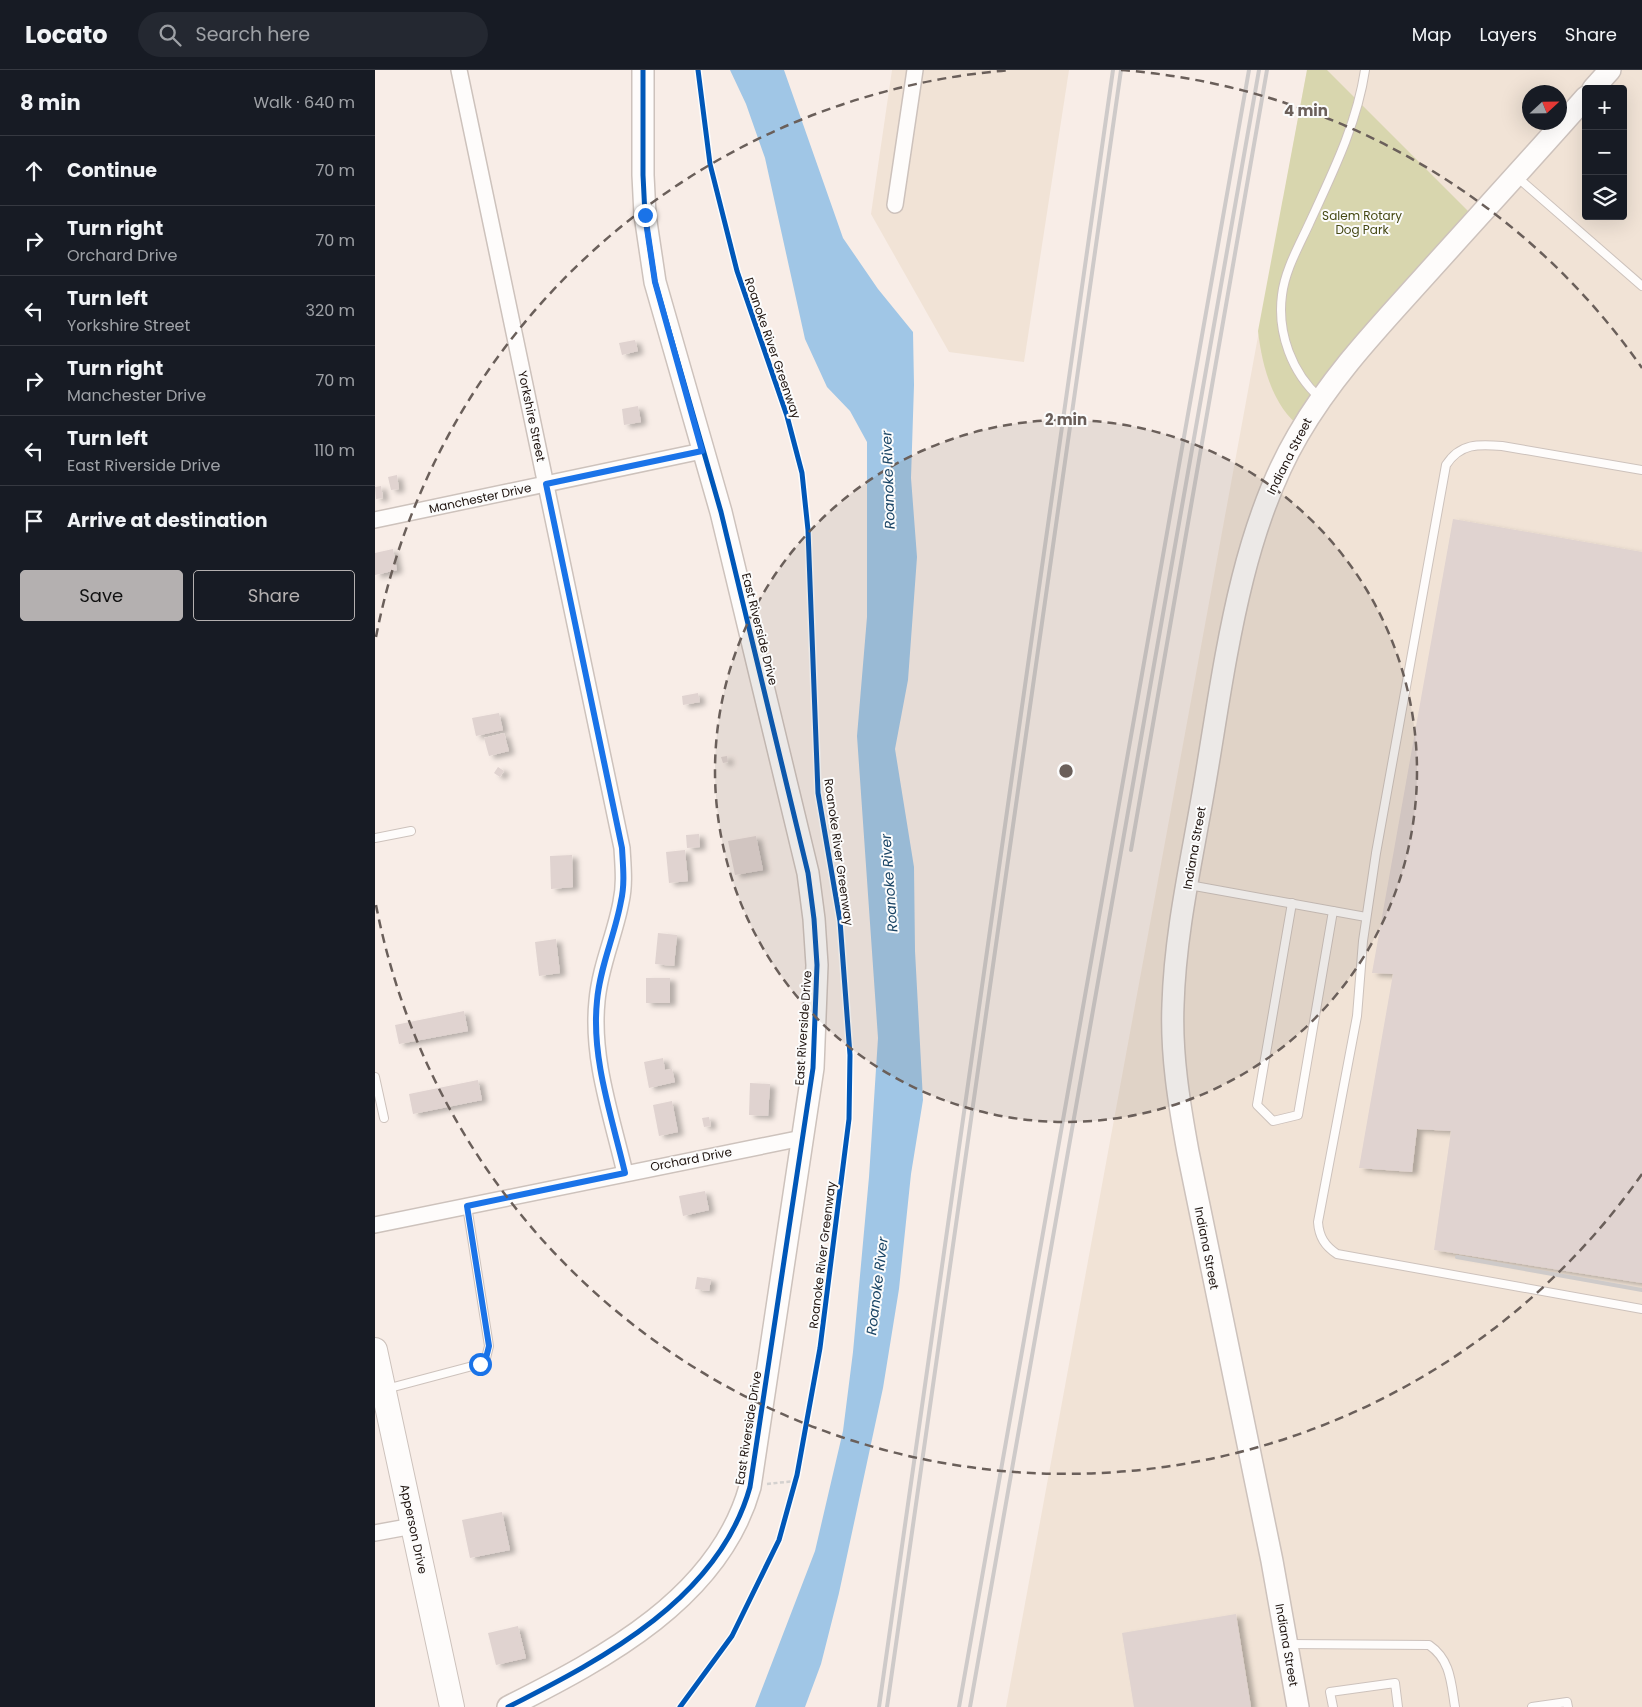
<!DOCTYPE html>
<meta charset="utf-8">
<style>
body{margin:0;font-family:Poppins,sans-serif;background:#242831;color:#f1f3f6}
.controls{position:absolute;right:15px;top:15px;display:grid;overflow:hidden;border-radius:5px;box-shadow:0 5px 20px #0002}
.controls button{width:45px;height:45px;display:grid;place-items:center;padding:0;border:0;border-bottom:1px solid #363941;background:#171b24;color:#f1f3f6;font:25px sans-serif}
.compass{position:absolute;left:1147px;top:15px;width:45px;height:45px;border-radius:50%;background:#171b24;box-shadow:0 5px 20px #0002;rotate:68deg}
.stop{position:absolute;width:15px;height:15px;margin:-11px;border:4px solid #1a73e8;border-radius:50%;background:#fff}
.stop.end{background:#1a73e8;border-color:#fff;box-shadow:0 1px 5px #0008}
.list{margin:0;padding:0;list-style:none}
h2{display:flex;justify-content:space-between;align-items:center;height:65px;margin:0;padding:0 20px;font-size:21px}
h2 small{font-size:16px;font-weight:400;color:#9ea1a6}
.list li{display:grid;grid-template-columns:32px 1fr auto;gap:15px;align-items:center;box-sizing:border-box;height:70px;padding:0 20px;border-top:1px solid #363941}
.list b{display:block;font-size:19px;white-space:nowrap}
.list p{margin:0;font-size:16px;white-space:nowrap;color:#9ea1a6}
.list em{font-size:16px;font-style:normal;color:#9ea1a6}
.actions{display:flex;gap:10px;padding:15px 20px}
.actions a{flex:1;padding:11px 0;border:1px solid #b4b0b0;border-radius:5px;text-align:center;font-size:18px;color:#b4b0b0}
.actions .main{background:#b4b0b0;color:#111}
.icon{flex:none;width:28px;height:28px;fill:none;stroke:currentColor;stroke-width:2;stroke-linecap:round;stroke-linejoin:round}
.map{position:relative;flex:none;width:1267px;height:1637px;overflow:hidden}
header{display:flex;align-items:center;gap:30px;box-sizing:border-box;height:70px;padding:0 25px;background:#171b24;border-bottom:1px solid #363941}
header strong{font-size:24px}
nav{display:flex;gap:28px;margin-inline-start:auto;font-size:18px}
.search{width:350px;height:45px;background:#242831;display:flex;align-items:center;gap:12px;box-sizing:border-box;padding:0 18px;border-radius:28px;color:#9ea1a6;font-size:19px}
main{display:flex}
aside{flex:1;background:#171b24}
.map>svg:first-child{display:block}
.industrial{fill:#f1e3d6;fill-rule:evenodd}
.green{fill:#d8d6ae}
.water{fill:#a0c6e6}
.building{fill:#e0d3d0;filter:url(#shadow)}
.lines{fill:none;stroke-linecap:round;stroke-linejoin:round}
.lane-casing{stroke:#cdc2bc;stroke-width:10}
.street-casing{stroke:#cdc2bc;stroke-width:18}
.secondary-casing{stroke:#cdc2bc;stroke-width:24}
.primary-casing{stroke:#cdc2bc;stroke-width:26}
.path{stroke:#d4d1cf;stroke-width:2.5;stroke-dasharray:4 2.5;stroke-linecap:butt}
.lane{stroke:#fefcfb;stroke-width:8}
.street{stroke:#fefcfb;stroke-width:15}
.secondary{stroke:#fefcfb;stroke-width:21}
.primary{stroke:#fefcfb;stroke-width:24}
.rail{stroke:#cecac9;stroke-width:4}
.cycleway-casing{stroke:#fcfcfc;stroke-width:8}
.cycleway{stroke:#0057b8;stroke-width:5}
.route{stroke:#1a73e8;stroke-width:6}
.ring{fill:none;stroke:#6a5f5a;stroke-width:2.5;stroke-dasharray:9 6}
.labels{text-anchor:middle;dominant-baseline:central;stroke-width:4;stroke-linejoin:round;paint-order:stroke}
.park-label{font-size:12px;fill:#454813;stroke:#fcfcfc}
.street-label{font-size:12px;fill:#1e130e;stroke:#fcfcfc}
.water-label{font-size:14px;font-style:italic;fill:#194465;stroke:#fcfcfc}
.centre{fill:#6a5f5a;stroke:#fcfcfc;stroke-width:2.5}
.ring-label{font-size:15px;text-anchor:middle;font-weight:bold;fill:#6a5f5a;stroke:#fcfcfc;stroke-width:4;stroke-linejoin:round;paint-order:stroke}
</style>
<header>
<strong>Locato</strong>
<div class="search"><svg class="icon" aria-label="search" viewBox="0 0 24 24"><circle cx="10" cy="10" r="6"/><path d="M15 15l6 6"/></svg>Search here</div>
<nav><a>Map</a><a>Layers</a><a>Share</a></nav>
</header>
<main>
<aside>
<h2>8 min<small>Walk · 640 m</small></h2>
<ul class="list">
<li><svg class="icon" aria-label="ahead" viewBox="0 0 24 24"><path d="M12 20V5M6 11l6-6 6 6"/></svg><div><b>Continue</b></div><em>70 m</em></li>
<li><svg class="icon" aria-label="right" viewBox="0 0 24 24"><path d="M7 20v-9h11M14 6l5 5-5 5"/></svg><div><b>Turn right</b><p>Orchard Drive</p></div><em>70 m</em></li>
<li><svg class="icon" aria-label="left" viewBox="0 0 24 24"><path d="M17 20v-9H6M10 6l-5 5 5 5"/></svg><div><b>Turn left</b><p>Yorkshire Street</p></div><em>320 m</em></li>
<li><svg class="icon" aria-label="right" viewBox="0 0 24 24"><path d="M7 20v-9h11M14 6l5 5-5 5"/></svg><div><b>Turn right</b><p>Manchester Drive</p></div><em>70 m</em></li>
<li><svg class="icon" aria-label="left" viewBox="0 0 24 24"><path d="M17 20v-9H6M10 6l-5 5 5 5"/></svg><div><b>Turn left</b><p>East Riverside Drive</p></div><em>110 m</em></li>
<li><svg class="icon" aria-label="arrive" viewBox="0 0 24 24"><path d="M6 21V4h12l-3 4 3 4H6"/></svg><div><b>Arrive at destination</b></div></li>
</ul>
<div class="actions"><a class="main">Save</a><a>Share</a></div>
</aside>
<div class="map">
<svg width="1267" height="1637" viewBox="0 0 1267 1637">
<defs>
<filter id="shadow"><feDropShadow dx="5.5" dy="3" stdDeviation="2.5" flood-color="#0004"/></filter>
</defs>
<rect width="100%" height="100%" fill="#f8ede7"/>
<g class="industrial">
<path d="M517 0H694L649 292 574 282 496 144Z"/>
<path d="M932 0H1267V1637H631ZM1211 19H1248V146H1211ZM1154 22H1184V52H1154Z"/>
</g>
<path class="green" d="M932 0H952L1101 149 927 358C898 338 887 296 883 261Z"/>
<path class="water" d="M355 0H409L468 168 503 219 538 262 539 315 536 408 542 487 533 610 520 679 539 797 540 881 548 1030 536 1104 524 1219 508 1318 464 1523 446 1594 430 1637H380L440 1481 468 1361 478 1282 494 1107 503 968 482 666 492 547V372L475 341 452 317 430 269 390 88 371 34Z"/>
<g class="building">
<path d="M260 270 263 281 247 285 244 273Z"/>
<path d="M263 336 266 352 249 355 247 339Z"/>
<path d="M22 405 24 419 16 420 13 407Z"/>
<path d="M6 416 8 428 1 429 0 417Z"/>
<path d="M1078 449 1267 482V1213L1059 1180 1076 1061 1042 1059 1037 1102 984 1098 1018 904 997 903Z"/>
<path d="M18 479 22 500 0 505V483Z"/>
<path d="M323 623 325 632 308 635 307 626Z"/>
<path d="M124 643 128 660 101 666 97 648Z"/>
<path d="M129 663 134 681 114 686 109 668Z"/>
<path d="M352 686 353 692 348 693 346 687Z"/>
<path d="M123 697 129 701 125 707 119 703Z"/>
<path d="M324 764 325 777 312 778 311 765Z"/>
<path d="M381 766 388 800 360 805 353 771Z"/>
<path d="M310 780 313 811 294 813 291 782Z"/>
<path d="M197 785 198 817 176 819 175 786Z"/>
<path d="M283 863 302 865 299 896 280 894Z"/>
<path d="M181 869 185 903 164 906 160 872Z"/>
<rect x="271" y="908" width="24" height="25"/>
<path d="M89 941 93 961 24 974 20 955Z"/>
<path d="M288 988 290 1000 297 999 300 1012 274 1018 269 992Z"/>
<path d="M103 1010 107 1030 38 1044 34 1024Z"/>
<path d="M375 1013 395 1014 393 1046 374 1045Z"/>
<path d="M297 1031 303 1062 284 1066 278 1035Z"/>
<path d="M334 1047 336 1056 329 1057 327 1048Z"/>
<path d="M330 1121 334 1140 308 1146 304 1126Z"/>
<path d="M322 1207 336 1209 334 1221 320 1219Z"/>
<path d="M127 1442 135 1480 95 1488 87 1450Z"/>
<path d="M861 1544 876 1637H759L747 1563Z"/>
<path d="M143 1556 151 1588 121 1595 113 1563Z"/>
</g>
<g class="lines">
<g class="lane-casing">
<g id="lane">
<path d="M1142 107 1267 216"/>
<path d="M945 328C917 303 902 263 907 225 910 200 924 176 934 154 957 104 982 54 990 0"/>
<path d="M1267 400 1127 376C1104 374 1085 373 1071 395L1001 783 988 871 982 946 943 1152C944 1167 950 1176 962 1184L1267 1239"/>
<path d="M0 768 36 761"/>
<path d="M814 815 991 847"/>
<path d="M917 833 882 1035 898 1051 923 1045 958 841"/>
<path d="M0 1007 9 1048"/>
<path d="M11 1319 105 1294 111 1288 114 1276 92 1136"/>
<path d="M914 1574 1054 1575C1076 1590 1076 1613 1080 1637"/>
<path d="M958 1637 955 1622 1020 1613 1023 1637"/>
<path d="M1157 1637 1192 1632 1193 1637"/>
</g>
</g>
<g class="street-casing">
<g id="street">
<path d="M84 0 247 778C248 796 250 814 246 832 240 865 225 896 222 931 216 989 237 1047 250 1103"/>
<path d="M520 135 540 0"/>
<path d="M0 450 327 381"/>
<path d="M0 1155 427 1068"/>
<path d="M0 1463 38 1456"/>
</g>
</g>
<g class="secondary-casing">
<g id="secondary">
<path d="M1218 19 1235 0"/>
<path d="M133 1637C230 1588 344 1528 375 1417L438 998 442 895 439 849 433 803 346 442 280 212 270 145 268 105V0"/>
<path d="M923 1637 897 1491 813 1082C804 1033 796 984 798 935 800 862 817 789 829 718 849 603 863 467 923 365 957 306 1003 258 1048 208 1102 148 1157 88 1211 27"/>
</g>
</g>
<g class="primary-casing">
<path id="primary" d="M0 1280 77 1637"/>
</g>
<path class="path" d="M392 1414 420 1411"/>
<use href="#lane" class="lane"/>
<use href="#street" class="street"/>
<use href="#secondary" class="secondary"/>
<use href="#primary" class="primary"/>
<g class="rail">
<path d="M756 780 892 0"/>
<path d="M1082 1187 1267 1220"/>
<path d="M504 1637 738 0"/>
<path d="M512 1637 746 0"/>
<path d="M584 1637 874 0"/>
<path d="M595 1637 884 0"/>
</g>
<g class="cycleway-casing">
<g id="cycleway">
<path d="M133 1637C230 1588 344 1528 375 1417L438 998 442 895 439 849 433 803 346 442 280 212 270 145 268 105V0"/>
<path d="M305 1637 357 1566 404 1470 422 1405 445 1278 474 1049 475 985 465 851 443 723 433 460 427 403 412 346 362 201 335 94 323 0"/>
</g>
</g>
<use href="#cycleway" class="cycleway"/>
</g>
<g class="lines">
<path class="route" d="M105 1294 111 1288 114 1276 92 1136 250 1103C237 1047 216 988 222 931 225 896 240 865 246 831 250 814 248 796 247 778L171 414 327 381 280 212 270 145"/>
</g>
<circle cx="691" cy="701" r="351" fill="#6a5f5a" fill-opacity=".12"/>
<g class="ring">
<circle cx="691" cy="701" r="351"/>
<path d="M1267 1104A703 703 0 0 1 1 835M1 567A703 703 0 0 1 636 0M746 0A703 703 0 0 1 1267 298"/>
</g>
<g class="labels">
<g class="park-label">
<text x="987" y="145">Salem Rotary<tspan x="987" dy="14">Dog Park</tspan></text>
</g>
<g class="street-label">
<text transform="translate(398 278) rotate(71)">Roanoke River Greenway</text>
<text transform="translate(157 346) rotate(78)">Yorkshire Street</text>
<text transform="translate(914 386) rotate(-63)">Indiana Street</text>
<text transform="translate(105 428) rotate(-12)">Manchester Drive</text>
<text transform="translate(385 559) rotate(76)">East Riverside Drive</text>
<text transform="translate(819 778) rotate(-80)">Indiana Street</text>
<text transform="translate(464 782) rotate(82)">Roanoke River Greenway</text>
<text transform="translate(428 958) rotate(-86)">East Riverside Drive</text>
<text transform="translate(316 1089) rotate(-11)">Orchard Drive</text>
<text transform="translate(832 1178) rotate(79)">Indiana Street</text>
<text transform="translate(447 1185) rotate(-83)">Roanoke River Greenway</text>
<text transform="translate(373 1358) rotate(-81)">East Riverside Drive</text>
<text transform="translate(39 1459) rotate(78)">Apperson Drive</text>
<text transform="translate(912 1575) rotate(80)">Indiana Street</text>
</g>
<g class="water-label">
<text transform="translate(513 410) rotate(-92)">Roanoke River</text>
<text transform="translate(514 813) rotate(-94)">Roanoke River</text>
<text transform="translate(502 1216) rotate(-83)">Roanoke River</text>
</g>
</g>
<circle cx="691" cy="701" r="8" class="centre"/>
<g class="ring-label">
<text x="931" y="46">4 min</text>
<text x="691" y="355">2 min</text>
</g>
</svg>
<div class="controls">
<button>+</button>
<button>−</button>
<button><svg class="icon" aria-label="layers" viewBox="0 0 24 24"><path d="M12 4l9 5-9 5-9-5zM3 14l9 5 9-5"/></svg></button>
</div>
<svg class="compass" viewBox="-18 -18 36 36"><path d="M0-13l5 13h-10z" fill="#e53935"/><path d="M0 13l5-13h-10z" fill="#9ea1a6"/></svg>
<div class="stop" style="left:105px;top:1294px"></div>
<div class="stop end" style="left:270px;top:145px"></div>
</div>
</main>
